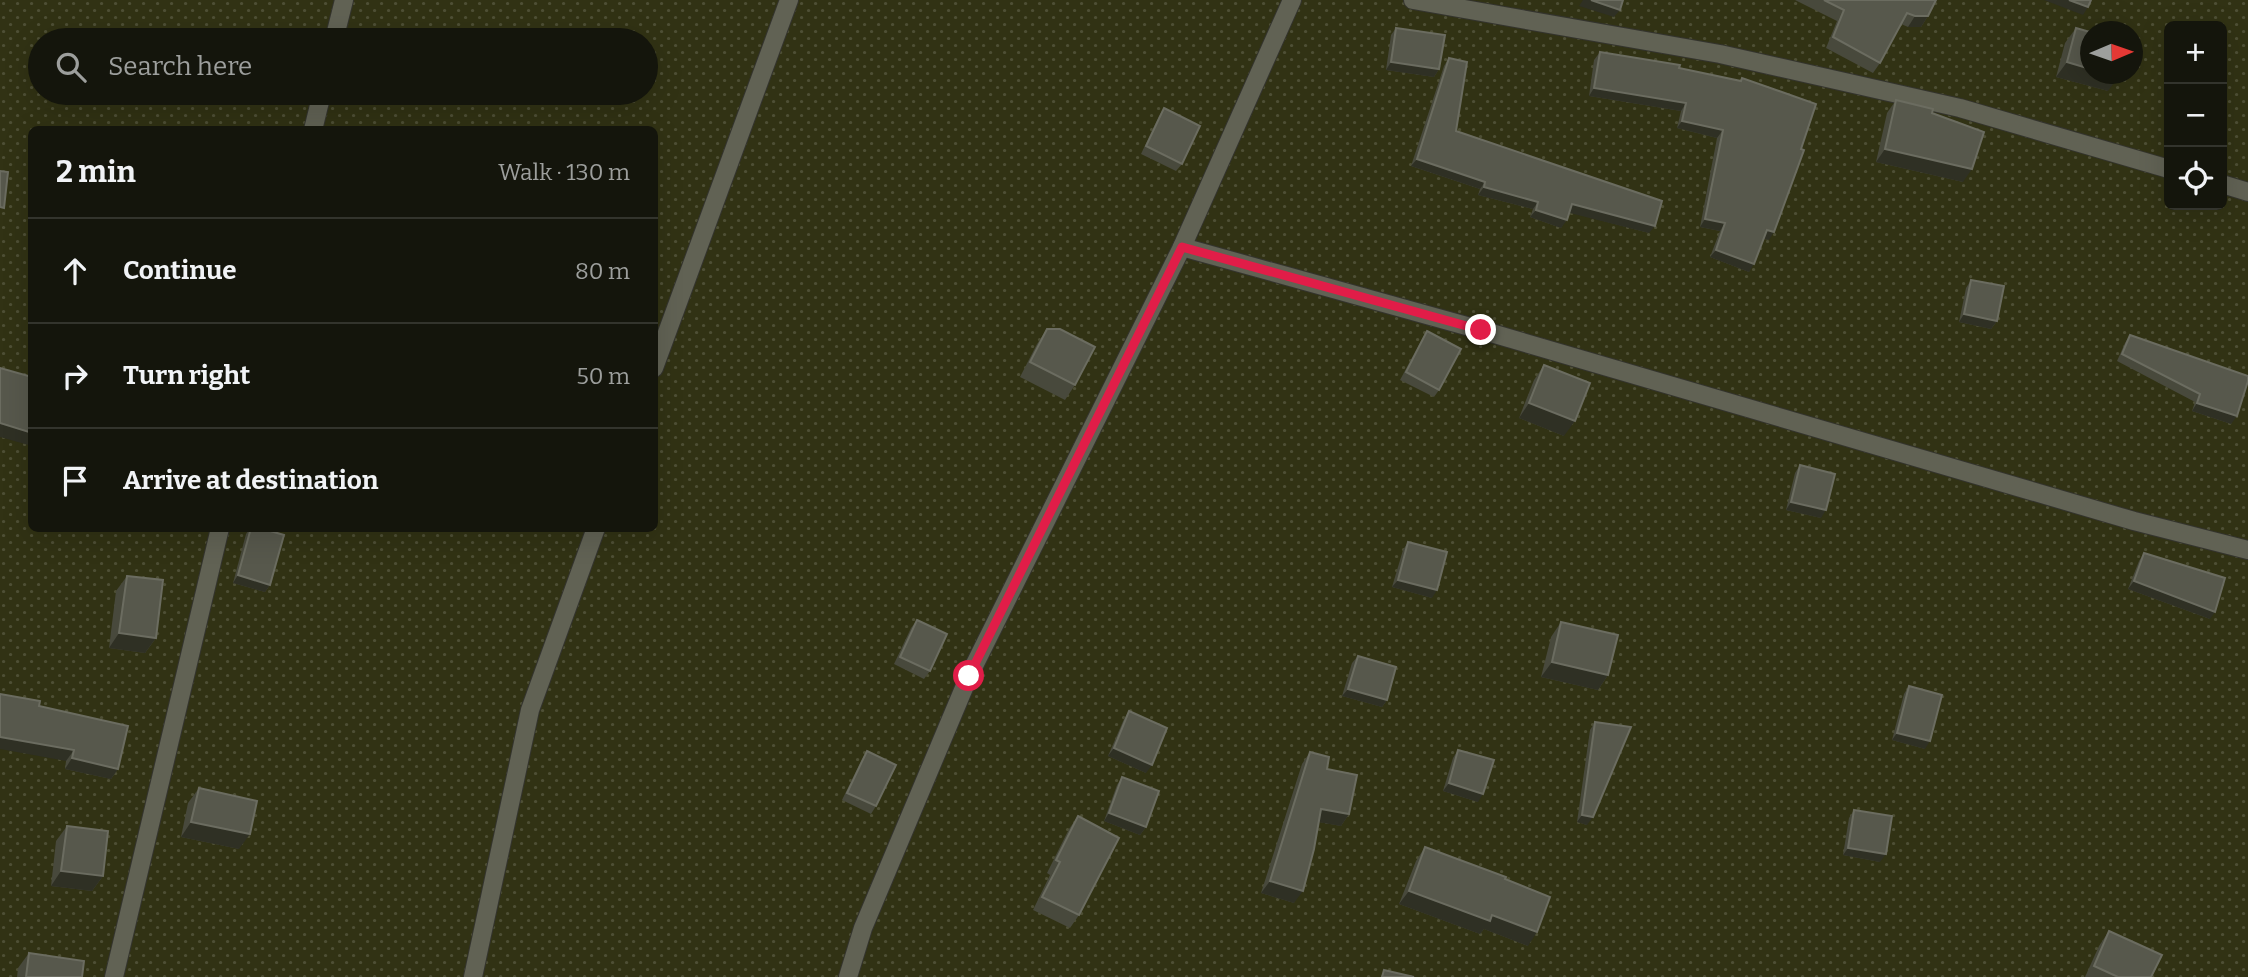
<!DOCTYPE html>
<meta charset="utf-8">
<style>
body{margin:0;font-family:Bitter,serif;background:#1d1e15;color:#f1f3f6}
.controls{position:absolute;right:21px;top:21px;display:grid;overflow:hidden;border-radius:10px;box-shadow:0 7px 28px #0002}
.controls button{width:63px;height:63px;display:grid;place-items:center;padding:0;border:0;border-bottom:2px solid #33342d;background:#14150c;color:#f1f3f6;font:35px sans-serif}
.compass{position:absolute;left:2080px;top:21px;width:63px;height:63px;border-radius:50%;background:#14150c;box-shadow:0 7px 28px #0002;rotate:88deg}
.stop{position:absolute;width:21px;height:21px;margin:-16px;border:5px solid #e11d48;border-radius:50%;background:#fff}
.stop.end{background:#e11d48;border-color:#fff;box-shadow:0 2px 7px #0008}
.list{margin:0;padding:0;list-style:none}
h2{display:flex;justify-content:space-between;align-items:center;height:91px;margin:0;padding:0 28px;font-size:30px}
h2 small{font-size:23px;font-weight:400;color:#9d9f9d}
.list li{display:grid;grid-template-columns:46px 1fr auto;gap:21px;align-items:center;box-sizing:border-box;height:105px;padding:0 28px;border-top:2px solid #33342d}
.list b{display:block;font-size:26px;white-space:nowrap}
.list em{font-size:23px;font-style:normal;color:#9d9f9d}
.icon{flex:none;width:38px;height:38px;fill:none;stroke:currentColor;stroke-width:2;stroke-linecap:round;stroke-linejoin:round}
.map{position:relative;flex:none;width:2248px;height:977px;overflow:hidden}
.search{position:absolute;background:#14150c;box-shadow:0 7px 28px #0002;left:28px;top:28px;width:630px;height:77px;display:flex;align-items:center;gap:18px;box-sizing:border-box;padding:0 24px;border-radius:38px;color:#9d9f9d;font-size:26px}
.panel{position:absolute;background:#14150c;box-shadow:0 7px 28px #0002;left:28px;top:126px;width:630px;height:406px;border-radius:10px}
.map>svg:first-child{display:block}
.garden{fill:url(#garden-dots);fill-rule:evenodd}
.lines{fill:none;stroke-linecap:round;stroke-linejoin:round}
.service-casing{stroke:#34342e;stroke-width:20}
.service{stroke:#616254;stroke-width:18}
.wall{fill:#48493c}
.shaded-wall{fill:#2f3024}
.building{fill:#57584c;stroke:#6b6c60;stroke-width:2}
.route{stroke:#e11d48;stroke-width:9}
</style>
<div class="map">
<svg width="2248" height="977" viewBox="0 0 2248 977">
<defs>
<pattern id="garden-dots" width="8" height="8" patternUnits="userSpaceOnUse" patternTransform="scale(1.75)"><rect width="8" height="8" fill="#313214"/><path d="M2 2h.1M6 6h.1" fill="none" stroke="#4e4f35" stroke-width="1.8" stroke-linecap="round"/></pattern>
</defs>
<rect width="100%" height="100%" fill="#1b1c10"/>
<path class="garden" d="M0 0H2248V977H0ZM2169 26H2222V205H2169ZM2090 32H2132V74H2090ZM40 40H646V93H40ZM32 130H654V528H32Z"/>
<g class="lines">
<g class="service-casing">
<g id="service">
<path d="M1413 0 1720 54 1960 108 2169 169"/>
<path d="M334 40 344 0"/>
<path d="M313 130 322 93"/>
<path d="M2222 184 2248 192"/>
<path d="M1182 247 1481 330 2134 521 2248 550"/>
<path d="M654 368 789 0"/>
<path d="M114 977 220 528"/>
<path d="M473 977 530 710 596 528"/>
<path d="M848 977 863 928 969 676 1182 247 1292 0"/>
</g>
</g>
<use href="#service" class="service"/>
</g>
<g class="wall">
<path d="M1795 0H1936L1928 16 1921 27H1908L1901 24 1880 63 1873 73 1826 48 1837 21Z"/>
<path d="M1396 28 1439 69 1434 77 1386 70 1391 35Z"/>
<path d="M2076 28 2108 91 2056 77 2065 43Z"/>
<path d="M1600 52 1740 81 1742 78 1769 240 1764 239 1749 272 1710 257 1720 231 1700 227 1717 138 1677 128 1681 111 1589 96 1594 60Z"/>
<path d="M1449 58 1456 131 1649 233 1569 212 1561 228 1530 217 1533 209 1478 195 1480 189 1411 166 1444 66Z"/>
<path d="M1896 100 1932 113 1963 182 1876 162 1887 113Z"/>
<path d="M1164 108 1182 164 1176 171 1141 154 1159 116Z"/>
<path d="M1971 280 1997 321 1991 329 1959 322 1966 288Z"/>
<path d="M1047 329 1075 385 1065 400 1020 377 1037 344Z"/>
<path d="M1427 331 1439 390 1434 397 1400 380 1422 339Z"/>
<path d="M2130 335 2248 376 2231 424 2192 411 2195 402 2117 361 2125 343Z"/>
<path d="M1544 365 1564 436 1519 418 1534 380Z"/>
<path d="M1800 465 1821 518 1786 510 1795 473Z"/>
<path d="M250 528H260L270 585 265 592 233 583 246 534Z"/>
<path d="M1408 542 1432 598 1392 587 1403 550Z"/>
<path d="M2144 553 2210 619 2128 589 2139 561Z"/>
<path d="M127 576 156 638 145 653 109 648 116 591Z"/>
<path d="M917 620 930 671 924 679 894 664 911 628Z"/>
<path d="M1561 622 1608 675 1598 690 1541 677 1551 637Z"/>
<path d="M1358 656 1387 700 1382 707 1342 696 1352 663Z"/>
<path d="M1909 686 1925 749 1892 740 1904 694Z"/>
<path d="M39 706 118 769 111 779 65 769 66 761Z"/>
<path d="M1129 711 1146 773 1108 756 1124 719Z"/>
<path d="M1595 722 1587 825 1577 822 1590 730Z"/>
<path d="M1458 750 1478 802 1443 791 1453 758Z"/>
<path d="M867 751 876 806 871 814 842 800 862 759Z"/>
<path d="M1310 752 1327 769 1349 814 1341 826 1319 822 1294 903 1261 893 1302 764Z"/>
<path d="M1122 777 1146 827 1140 835 1104 821 1117 785Z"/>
<path d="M199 788 239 849 181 837 188 803Z"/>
<path d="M1854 810 1880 862 1843 855 1849 818Z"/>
<path d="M1078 816 1079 915 1070 928 1033 910 1050 875 1047 873 1069 829Z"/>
<path d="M67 826 103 876 92 891 51 886 56 841Z"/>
<path d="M1425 847 1505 879 1528 946 1484 929 1480 934 1399 904 1416 861Z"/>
<path d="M2109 931 2151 977H2085L2099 946Z"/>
<path d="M29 953 82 977H17L18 968Z"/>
</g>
<g class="shaded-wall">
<path d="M1583 0H1591L1620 10 1614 17 1579 6Z"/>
<path d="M2044 0H2069L2088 7 2083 15Z"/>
<path d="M1915 16H1928L1921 27H1908Z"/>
<path d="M1391 62 1439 69 1434 77 1386 70Z"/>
<path d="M2067 62 2090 69V74H2110L2119 76 2108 91 2056 77Z"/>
<path d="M1594 88 1686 103 1681 111 1589 96Z"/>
<path d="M1682 121 1723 130 1717 138 1677 128Z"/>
<path d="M1885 149 1972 169 1963 182 1876 162Z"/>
<path d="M1417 159 1485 182 1480 189 1411 166Z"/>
<path d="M1484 187 1538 202 1533 209 1478 195Z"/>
<path d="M1572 204 1655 226 1649 233 1566 212Z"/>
<path d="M1536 210 1567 220 1561 228 1530 217Z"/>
<path d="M1705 219 1725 223 1720 231 1700 227Z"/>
<path d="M1767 230 1774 232 1769 240 1761 238Z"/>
<path d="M1716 250 1754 264 1749 272 1710 257Z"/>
<path d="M1964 314 1997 321 1991 329 1959 322Z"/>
<path d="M1529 403 1575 421 1564 436 1519 418Z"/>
<path d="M2197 403 2237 416 2231 424 2192 411Z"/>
<path d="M0 423 32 433V446L0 437Z"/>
<path d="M1791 502 1826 510 1821 518 1786 510Z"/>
<path d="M238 575 270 585 265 592 233 583Z"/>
<path d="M1398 580 1437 590 1432 598 1392 587Z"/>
<path d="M2134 581 2215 612 2210 619 2128 589Z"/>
<path d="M119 633 156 638 145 653 109 648Z"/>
<path d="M1552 662 1608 675 1598 690 1541 677Z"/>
<path d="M1348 689 1387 700 1382 707 1342 696Z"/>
<path d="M1897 733 1930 741 1925 749 1892 740Z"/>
<path d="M0 737 74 750 66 761 0 749Z"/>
<path d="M1114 748 1152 765 1146 773 1108 756Z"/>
<path d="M72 758 118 769 111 779 65 769Z"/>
<path d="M1449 783 1483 794 1478 802 1443 791Z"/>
<path d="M1321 809 1349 814 1341 826 1312 821Z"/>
<path d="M1109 813 1146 827 1140 835 1104 821Z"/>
<path d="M1582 815 1593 817 1587 825 1577 822Z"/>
<path d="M191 822 250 834 239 849 181 837Z"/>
<path d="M1848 848 1886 854 1880 862 1843 855Z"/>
<path d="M61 871 103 876 92 891 51 886Z"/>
<path d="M1270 881 1303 891 1294 903 1261 893Z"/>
<path d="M1409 891 1492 915 1537 932 1528 946 1484 929 1480 934 1399 904Z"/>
</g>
<g class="building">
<path d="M1591 0H1623L1620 10Z"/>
<path d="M1824 0H1936L1928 16H1915L1907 13 1880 63 1833 37 1844 10Z"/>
<path d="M2069 0H2091L2088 7Z"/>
<path d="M1396 28 1445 35 1439 69 1391 62Z"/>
<path d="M2076 28 2090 32V69L2067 62Z"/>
<path d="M1600 52 1680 65 1679 68 1741 81 1742 78 1816 104 1801 149 1804 150 1774 232 1767 230 1754 264 1716 250 1725 223 1705 219 1723 130 1682 121 1686 103 1594 88Z"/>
<path d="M1449 58 1467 62 1456 131 1662 201 1655 226 1572 204 1567 220 1536 210 1538 202 1484 187 1485 182 1417 159Z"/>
<path d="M1896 100 1933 109 1932 113 1984 132 1972 169 1885 149Z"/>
<path d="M1164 108 1200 126 1182 164 1146 146Z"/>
<path d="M0 171 8 172 4 208 0 207Z"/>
<path d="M1971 280 2004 286 1997 321 1964 314Z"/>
<path d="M1047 329H1060L1095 347 1075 385 1030 362Z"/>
<path d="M1427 331 1461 349 1439 390 1406 372Z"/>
<path d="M2130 335 2248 376V381L2237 416 2197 403 2200 394 2122 354Z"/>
<path d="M1544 365 1590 383 1575 421 1529 403Z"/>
<path d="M0 368 32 377V433L0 423Z"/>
<path d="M1800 465 1835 474 1826 510 1791 502Z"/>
<path d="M251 528H260L284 535 270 585 238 575Z"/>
<path d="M1408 542 1447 552 1437 590 1398 580Z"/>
<path d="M2144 553 2225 578 2215 612 2134 581Z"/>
<path d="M127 576 163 580 156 638 119 633Z"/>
<path d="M917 620 947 634 930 671 900 657Z"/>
<path d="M1561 622 1618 635 1608 675 1552 662Z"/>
<path d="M1358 656 1396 667 1387 700 1348 689Z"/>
<path d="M1909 686 1942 695 1930 741 1897 733Z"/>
<path d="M0 694 40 701 39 706 128 726 118 769 72 758 74 750 0 737Z"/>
<path d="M1129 711 1167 728 1152 765 1114 748Z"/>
<path d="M1595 722 1631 727 1593 817 1582 815Z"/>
<path d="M1458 750 1494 760 1483 794 1449 783Z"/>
<path d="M867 751 896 765 876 806 847 793Z"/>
<path d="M1310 752 1329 757 1327 769 1357 775 1349 814 1321 809 1314 849 1303 891 1270 881Z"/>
<path d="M1122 777 1159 791 1146 827 1109 813Z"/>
<path d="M199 788 257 801 250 834 191 822Z"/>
<path d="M1854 810 1892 816 1886 854 1848 848Z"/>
<path d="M1078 816 1119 838 1079 915 1042 897 1060 862 1056 860Z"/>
<path d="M67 826 108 831 103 876 61 871Z"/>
<path d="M1425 847 1506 877 1505 879 1550 897 1537 932 1492 915 1490 921 1409 891Z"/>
<path d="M2109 931 2162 955 2151 977H2118L2094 966Z"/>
<path d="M29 953 84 961 82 977H26Z"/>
<path d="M1384 970 1414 977H1382Z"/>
</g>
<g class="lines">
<path class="route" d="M969 676 1182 247 1481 330"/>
</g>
</svg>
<div class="controls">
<button>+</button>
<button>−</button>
<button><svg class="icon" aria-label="locate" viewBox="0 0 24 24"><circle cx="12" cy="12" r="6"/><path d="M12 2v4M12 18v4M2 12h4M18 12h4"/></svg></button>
</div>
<svg class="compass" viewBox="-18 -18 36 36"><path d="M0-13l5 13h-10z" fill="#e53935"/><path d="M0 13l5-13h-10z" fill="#9d9f9d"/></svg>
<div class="stop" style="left:969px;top:676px"></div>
<div class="stop end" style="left:1481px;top:330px"></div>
<div class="search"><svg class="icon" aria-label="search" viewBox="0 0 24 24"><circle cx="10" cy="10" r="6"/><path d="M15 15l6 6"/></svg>Search here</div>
<section class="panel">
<h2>2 min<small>Walk · 130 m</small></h2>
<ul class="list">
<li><svg class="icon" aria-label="ahead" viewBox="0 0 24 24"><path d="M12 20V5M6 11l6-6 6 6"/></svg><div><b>Continue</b></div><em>80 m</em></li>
<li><svg class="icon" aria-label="right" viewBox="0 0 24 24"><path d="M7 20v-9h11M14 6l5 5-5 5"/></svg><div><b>Turn right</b></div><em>50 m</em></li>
<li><svg class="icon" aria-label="arrive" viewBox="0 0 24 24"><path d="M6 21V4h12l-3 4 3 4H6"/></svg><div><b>Arrive at destination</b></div></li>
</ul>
</section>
</div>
